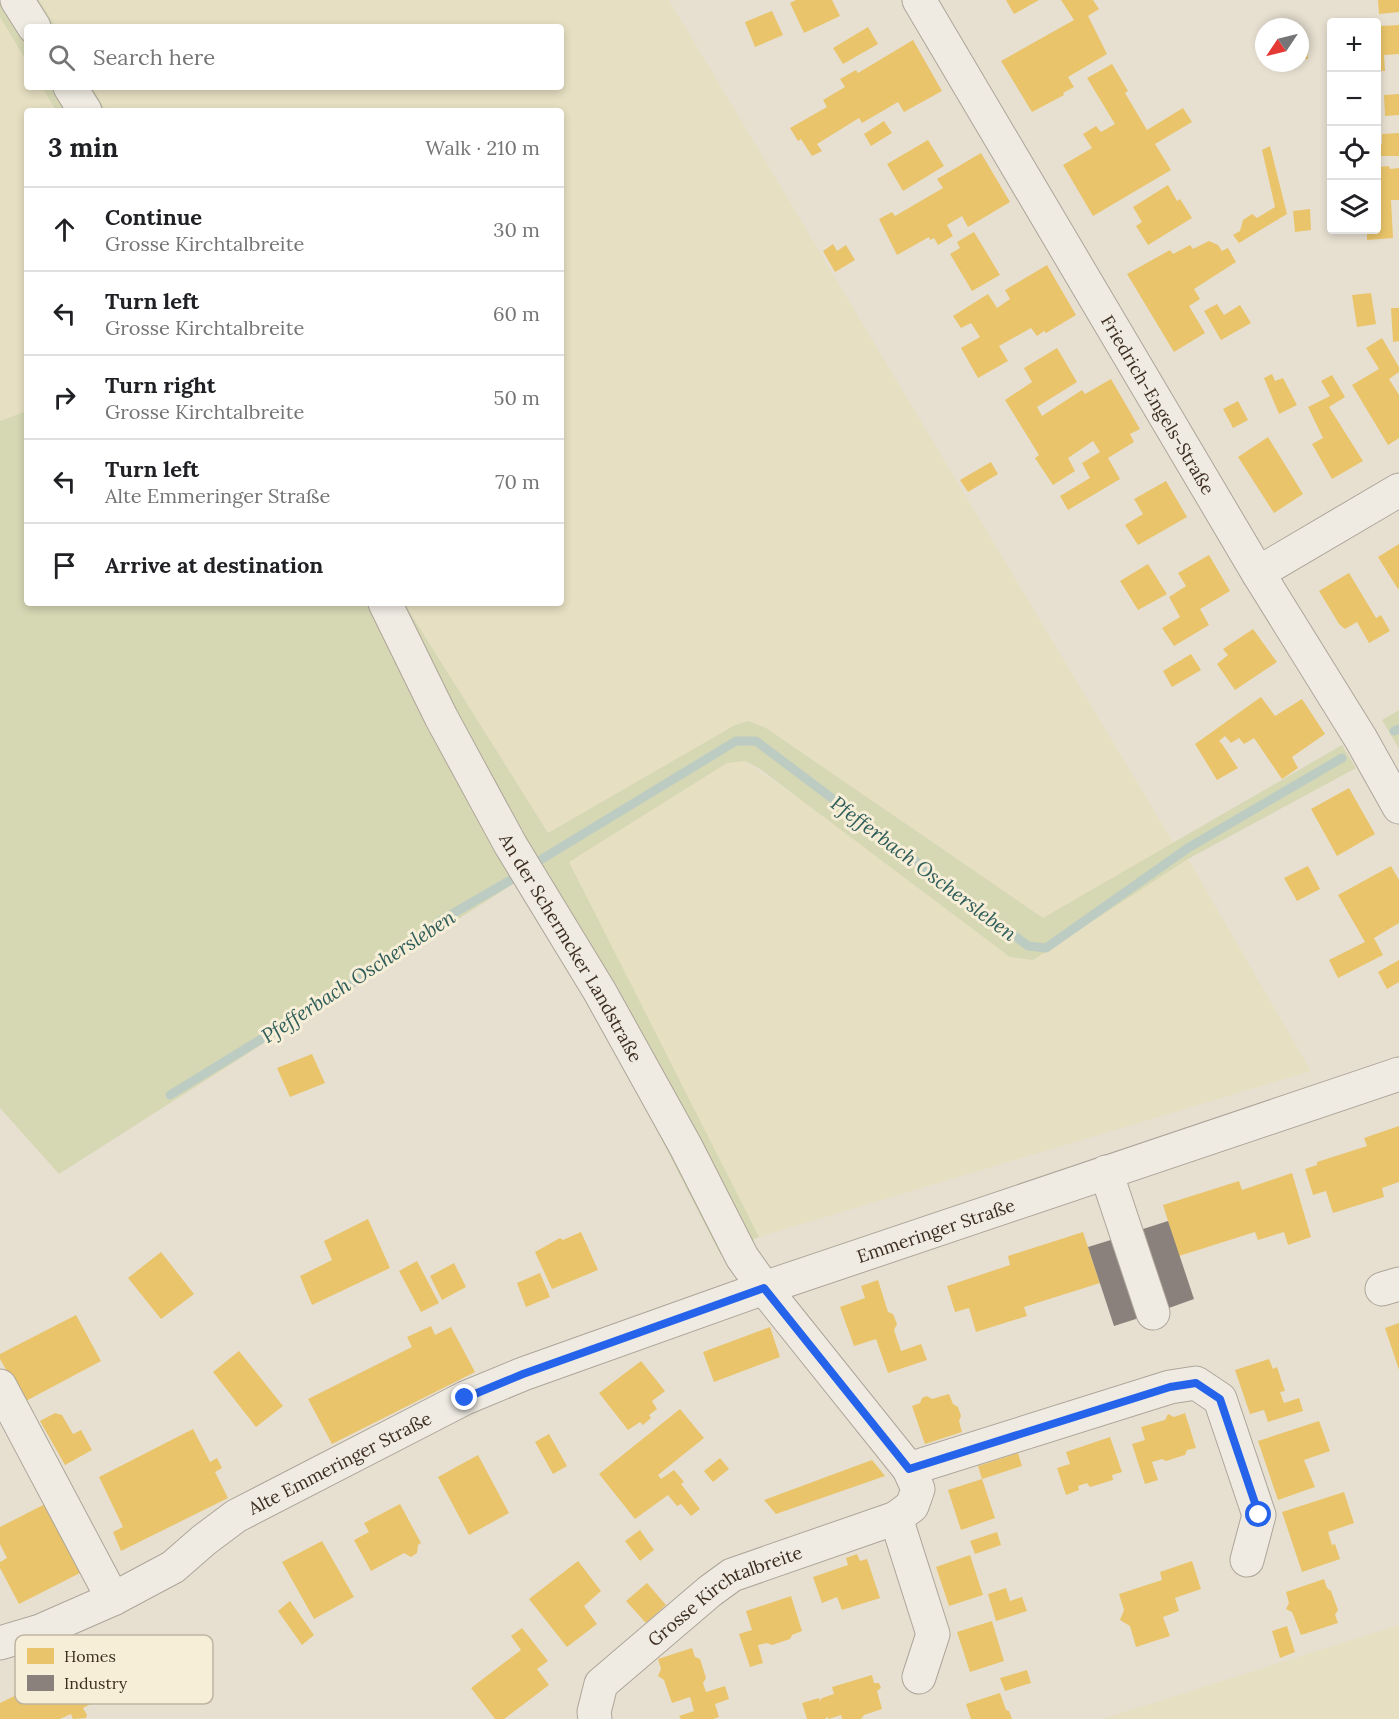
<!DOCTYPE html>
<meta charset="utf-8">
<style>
body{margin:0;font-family:Lora,serif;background:#f2f2f2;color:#202124}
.controls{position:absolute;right:18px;top:18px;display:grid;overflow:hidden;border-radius:6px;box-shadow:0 3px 9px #0003}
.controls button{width:54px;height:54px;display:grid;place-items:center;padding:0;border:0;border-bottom:2px solid #e0e0e0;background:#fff;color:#202124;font:30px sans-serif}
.compass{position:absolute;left:1255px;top:18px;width:54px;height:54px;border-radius:50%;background:#fff;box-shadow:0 3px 9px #0003;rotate:235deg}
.stop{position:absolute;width:18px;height:18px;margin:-14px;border:4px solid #2563eb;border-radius:50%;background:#fff}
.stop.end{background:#2563eb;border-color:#fff;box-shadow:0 2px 6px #0008}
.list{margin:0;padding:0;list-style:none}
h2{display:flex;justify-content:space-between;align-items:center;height:78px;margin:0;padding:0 24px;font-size:26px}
h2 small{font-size:20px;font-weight:400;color:#757577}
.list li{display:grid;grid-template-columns:39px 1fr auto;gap:18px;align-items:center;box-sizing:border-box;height:84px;padding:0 24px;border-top:2px solid #e0e0e0}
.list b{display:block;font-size:22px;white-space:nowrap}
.list p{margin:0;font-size:20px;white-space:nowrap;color:#757577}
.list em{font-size:20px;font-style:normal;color:#757577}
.icon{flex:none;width:33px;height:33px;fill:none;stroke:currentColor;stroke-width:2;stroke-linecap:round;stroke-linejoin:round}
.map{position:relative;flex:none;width:1399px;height:1719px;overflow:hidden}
.search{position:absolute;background:#fff;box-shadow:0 3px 9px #0003;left:24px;top:24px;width:540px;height:66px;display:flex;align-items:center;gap:15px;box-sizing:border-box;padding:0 21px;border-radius:6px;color:#757577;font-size:22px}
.panel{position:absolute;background:#fff;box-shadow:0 3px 9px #0003;left:24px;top:108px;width:540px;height:498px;border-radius:6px}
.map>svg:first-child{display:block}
.farmland{fill:#e6dfc2}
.green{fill:#d6d7b3}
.homes{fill:#e9c46a}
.industry{fill:#8a817c}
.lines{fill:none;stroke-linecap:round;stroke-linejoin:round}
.stream{stroke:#bcccc2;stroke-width:9}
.minor-casing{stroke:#ada599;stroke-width:35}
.minor{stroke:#efebe3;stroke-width:33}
.route{stroke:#2563eb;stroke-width:8}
.labels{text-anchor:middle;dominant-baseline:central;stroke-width:6;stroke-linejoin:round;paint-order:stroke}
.street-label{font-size:18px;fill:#3d2e20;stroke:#f7eed8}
.water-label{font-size:20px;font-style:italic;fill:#2f5d5a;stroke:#f7eed8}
.key{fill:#f7eed8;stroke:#bfb4a1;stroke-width:1.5}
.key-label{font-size:16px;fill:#3d2e20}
</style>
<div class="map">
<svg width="1399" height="1719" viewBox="0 0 1399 1719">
<rect width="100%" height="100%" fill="#e7e0d1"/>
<g class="farmland">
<path d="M39 0H669L1174 844 1043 918 766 728 749 721 735 725 548 833 404 603H561V111H106L92 87H561V27H56Z"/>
<path d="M0 17 27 62V87H42L56 111H27V411L0 421Z"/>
<path d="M745 761 1033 960 1188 859 1311 1071 759 1237 568 862 727 763Z"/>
<path d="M1399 1625V1719H1102Z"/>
</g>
<g class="green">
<path d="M0 0H39L56 27H27V62L0 17Z"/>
<path d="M42 87H92L106 111H56Z"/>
<path d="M27 411V603H404L548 833 735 725 749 721 766 728 1043 918 1342 745 1356 768 1188 859 1033 960 1010 957 760 769 745 761 727 763 569 862 759 1237 720 1254 582 984 521 879 59 1174 0 1108V421Z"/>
<path d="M1399 710V749L1382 720Z"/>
</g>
<g class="homes">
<path d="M796 0H832L840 16 804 33 790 3Z"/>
<path d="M1006 0H1039L1014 14Z"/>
<path d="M1061 0H1093L1099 9 1088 16 1107 54 1068 77 1074 87 1063 93 1064 95 1032 112 1001 61 1074 20Z"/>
<path d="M1378 0H1399V12L1379 14Z"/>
<path d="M772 11 783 35 755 47 745 22Z"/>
<path d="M1380 23 1381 26 1399 25V54L1384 55 1385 71H1376V24Z"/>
<path d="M868 27 878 44 843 64 833 48Z"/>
<path d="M1300 38H1306L1308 59H1300Z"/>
<path d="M913 40 942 91 904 112 898 102 862 123 859 118 817 144 822 151 812 156 801 139 798 141 790 128 827 107 823 100 845 87 840 79 856 70 858 73Z"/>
<path d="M1112 64 1128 91 1125 93 1147 130 1183 108 1192 122 1155 144 1171 170 1093 216 1063 165 1092 148 1083 134 1096 126 1101 132 1115 124 1087 78Z"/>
<path d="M1399 94V115L1385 116 1384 95Z"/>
<path d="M884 121 892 133 871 146 864 134Z"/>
<path d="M1399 133V156H1376V145L1382 144V134Z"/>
<path d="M928 140 944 166 903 191 887 164Z"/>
<path d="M1270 146 1287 214 1239 243 1233 235 1240 231 1243 220 1252 214 1257 218 1275 207 1262 150Z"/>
<path d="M981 153 1010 202 968 227 962 216 947 225 953 236 938 245 934 238 930 240 929 237 897 255 879 219 892 212 895 216 943 188 937 179Z"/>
<path d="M1389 166 1390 169 1399 168V200H1391L1393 238 1367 240V230H1376V167Z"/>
<path d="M1168 185 1177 201 1180 199 1192 218 1148 245 1136 226 1142 222 1133 207Z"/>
<path d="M1310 209 1311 230 1295 232 1293 211Z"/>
<path d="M974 232 1000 275 972 291 950 254 960 248 957 242Z"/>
<path d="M1209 241 1218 245 1222 251 1228 248 1236 262 1194 289 1200 299 1189 306 1205 333 1174 352 1127 274 1170 250 1173 254 1190 245 1193 249Z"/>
<path d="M833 244 837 251 846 245 855 260 835 272 823 251Z"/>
<path d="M1047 265 1076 315 1046 333 1044 331 1037 336 1031 328 999 346 1008 361 978 378 961 348 980 337 971 323 961 328 953 316 988 294 997 308 1010 299 1005 290Z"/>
<path d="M1371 293 1376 324 1357 327 1352 295Z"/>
<path d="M1217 304 1224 315 1240 305 1251 323 1221 340 1204 311Z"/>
<path d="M1391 308H1399V341L1393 342Z"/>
<path d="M1382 338 1399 367V372L1389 379 1399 395V438L1388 445 1352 385 1379 369 1366 348Z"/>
<path d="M1057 348 1077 382 1037 407 1042 416 1082 390 1085 394 1111 379 1140 429 1130 434 1134 442 1108 458 1120 479 1068 510 1060 496 1090 478 1082 463 1100 452 1093 441 1068 458 1075 471 1053 485 1035 458 1039 455 1005 400 1032 382 1024 368Z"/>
<path d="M1272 374 1275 381 1283 378 1297 405 1279 414 1264 378Z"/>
<path d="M1332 375 1345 397 1329 407 1363 461 1332 479 1312 444 1323 438 1308 407 1330 396 1321 381Z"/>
<path d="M1238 401 1248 420 1233 428 1223 409Z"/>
<path d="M1268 437 1303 494 1274 513 1238 457Z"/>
<path d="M991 462 998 474 968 492 960 480Z"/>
<path d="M1166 481 1187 517 1138 545 1125 525 1143 514 1134 499Z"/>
<path d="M1399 544V588L1398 589 1378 557Z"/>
<path d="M1209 555 1230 591 1200 609 1209 625 1174 646 1162 628 1180 617 1169 597 1186 586 1178 573Z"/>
<path d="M1148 564 1167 594 1138 610 1120 581Z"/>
<path d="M1349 573 1376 618 1381 615 1390 631 1369 643 1357 622 1345 629 1339 624 1319 591Z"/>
<path d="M1253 629 1277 662 1235 690 1217 664 1228 655 1223 649Z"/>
<path d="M1191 654 1201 670 1172 687 1163 671Z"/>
<path d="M1261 697 1275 716 1302 699 1325 734 1292 757 1298 768 1282 779 1254 738 1244 744 1239 738 1231 743 1225 736 1219 741 1222 744 1238 768 1217 780 1195 744Z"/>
<path d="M1349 788 1375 834 1337 856 1311 809Z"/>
<path d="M1308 866 1320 889 1297 901 1284 878Z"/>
<path d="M1391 866 1399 880V923L1374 938 1383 955 1338 978 1329 960 1365 942 1338 895Z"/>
<path d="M1399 960V982L1387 989 1378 972Z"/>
<path d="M312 1054 325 1083 290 1097 277 1068Z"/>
<path d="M1399 1126V1182L1382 1188 1384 1197 1333 1213 1326 1191 1313 1195 1305 1169 1317 1165V1162L1367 1146 1364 1138Z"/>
<path d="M1292 1173 1311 1237 1288 1245 1284 1232 1258 1240 1255 1232 1179 1256 1163 1205 1239 1181 1242 1190Z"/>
<path d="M368 1219 390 1268 312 1305 300 1276 332 1260 324 1241Z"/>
<path d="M581 1232 598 1270 552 1289 535 1252 560 1238 563 1240Z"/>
<path d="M1083 1232 1100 1283 1024 1307 1027 1316 976 1332 969 1308 955 1312 947 1286 1010 1265 1008 1256Z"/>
<path d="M161 1252 194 1294 161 1319 128 1278Z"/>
<path d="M417 1261 439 1303 421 1312 399 1271Z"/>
<path d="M454 1263 466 1287 442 1300 430 1276Z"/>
<path d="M540 1273 550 1297 526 1307 517 1283Z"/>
<path d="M878 1280 888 1312 893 1314 897 1324 894 1330 901 1351 921 1344 927 1360 888 1373 876 1339 854 1346 840 1307 865 1298 861 1286Z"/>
<path d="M76 1315 101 1361 24 1402 0 1359V1354Z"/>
<path d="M1399 1323V1370L1385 1328Z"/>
<path d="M431 1326 435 1335 451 1327 475 1372 332 1444 308 1399 412 1347 407 1337Z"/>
<path d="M770 1327 780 1357 714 1382 703 1352Z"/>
<path d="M239 1351 283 1406 256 1427 213 1372Z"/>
<path d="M1269 1359 1273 1369 1277 1367 1285 1391 1280 1392 1284 1403 1299 1398 1303 1411 1268 1422 1264 1410 1250 1414 1235 1370Z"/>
<path d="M641 1361 665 1391 652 1401 657 1409 649 1415 651 1418 643 1425 640 1422 628 1430 599 1393Z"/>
<path d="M949 1394 953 1404 958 1407 961 1416 959 1421 962 1432 925 1444 912 1406 920 1403 922 1398 927 1396 932 1399Z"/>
<path d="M680 1409 704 1438 658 1475 661 1479 674 1470 684 1482 681 1484 700 1509 691 1516 681 1504 677 1506 668 1495 635 1519 599 1474Z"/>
<path d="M55 1413 62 1415 73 1434 81 1430 92 1450 65 1465 40 1421Z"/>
<path d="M1185 1413 1196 1448 1187 1450 1185 1455 1166 1461 1162 1459 1152 1462 1158 1480 1145 1484 1132 1444 1145 1440 1141 1427 1165 1420 1168 1414 1174 1417Z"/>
<path d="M1319 1421 1330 1451 1304 1460 1315 1487 1278 1500 1258 1441Z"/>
<path d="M193 1429 210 1462 217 1458 222 1468 215 1472 228 1498 121 1551 113 1532 123 1527 99 1477Z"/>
<path d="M549 1434 567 1466 553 1474 535 1442Z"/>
<path d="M1110 1437 1122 1472 1112 1475 1113 1480 1090 1487 1087 1483 1078 1486 1079 1490 1066 1495 1057 1468 1070 1464 1066 1452Z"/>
<path d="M1018 1453 1022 1466 982 1479 978 1466Z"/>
<path d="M478 1455 509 1513 469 1535 438 1477Z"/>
<path d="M720 1458 729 1469 713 1482 704 1471Z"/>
<path d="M872 1460 885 1476 776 1514 764 1500Z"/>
<path d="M982 1479 995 1518 961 1530 948 1490Z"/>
<path d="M1344 1492 1354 1523 1328 1532 1332 1545 1335 1544 1340 1559 1302 1572 1282 1512Z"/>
<path d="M49 1502 84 1571 19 1604 0 1568V1562L7 1558 0 1544V1527Z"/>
<path d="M400 1504 421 1543 418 1545 417 1553 411 1557 404 1553 371 1571 354 1540 369 1532 364 1523Z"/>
<path d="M640 1530 654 1550 640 1561 625 1541Z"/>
<path d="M997 1532 1001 1545 975 1554 970 1541Z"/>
<path d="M322 1541 354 1597 314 1619 282 1562Z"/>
<path d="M857 1554 860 1561 867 1559 880 1598 842 1610 837 1597 822 1603 813 1577 848 1565 846 1558Z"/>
<path d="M970 1555 983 1595 949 1606 936 1567Z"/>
<path d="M578 1561 601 1591 584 1606 597 1624 567 1647 529 1599Z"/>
<path d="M1192 1561 1201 1589 1175 1598 1179 1611 1163 1617 1170 1636 1136 1647 1130 1626 1120 1620 1124 1610 1119 1594 1162 1580 1160 1572Z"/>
<path d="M1324 1579 1327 1588 1331 1591 1338 1610 1335 1615 1338 1623 1301 1635 1292 1612 1286 1609 1289 1603 1286 1592Z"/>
<path d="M647 1583 666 1605 646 1623 626 1601Z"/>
<path d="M1006 1588 1010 1601 1022 1597 1027 1611 996 1621 988 1594Z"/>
<path d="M791 1596 802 1631 792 1635 790 1639 772 1645 767 1643 758 1645 763 1663 750 1667 739 1634 752 1630 746 1611Z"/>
<path d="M290 1601 314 1635 302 1645 278 1611Z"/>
<path d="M992 1621 1004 1661 970 1672 957 1632Z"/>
<path d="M1287 1626 1295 1652 1280 1658 1272 1631Z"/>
<path d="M522 1628 548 1661 537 1669 549 1685 504 1719H495L471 1688 521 1650 511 1636Z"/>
<path d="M692 1648 695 1657 700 1659 706 1678 703 1683 706 1692 725 1686 729 1699 715 1704 719 1717 713 1719H681L679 1716 694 1711 690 1697 672 1703 664 1680 658 1676 661 1669 658 1659Z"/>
<path d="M87 1661 104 1697 83 1708 87 1715 86 1718 73 1719 71 1714 60 1719H0V1703Z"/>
<path d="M1027 1670 1031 1683 1005 1691 1000 1678Z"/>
<path d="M872 1675 874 1683H879L881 1688 877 1691 882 1709 864 1715 861 1719H842L841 1715 829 1719 827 1717 825 1719H807L802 1703 819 1698 820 1701 822 1698 834 1694 832 1687Z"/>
<path d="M1000 1693 1006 1710 1009 1711 1012 1719H971L966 1704Z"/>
</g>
<g class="industry">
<path d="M1168 1221 1194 1299 1169 1308 1143 1229Z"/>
<path d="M1114 1239 1139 1318 1114 1326 1088 1247Z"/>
</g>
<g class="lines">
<g class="stream">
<path d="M1394 731 1399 729"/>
<path d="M537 862 736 741H756L1028 946 1046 948 1188 848 1342 758"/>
<path d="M170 1095 374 970 440 921 516 877"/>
</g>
<g class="minor-casing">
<g id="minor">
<path d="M17 0 34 27"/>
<path id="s1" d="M919 0 1258 573 1361 739 1399 807"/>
<path d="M70 87 85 111"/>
<path d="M1258 573 1399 490"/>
<path id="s2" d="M385 603 441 717 510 844 600 992 686 1147 742 1257 764 1288 909 1469 1170 1387 1196 1383 1220 1399 1259 1515 1247 1560"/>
<path d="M1106 1172 1153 1313"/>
<path d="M1382 1289 1399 1284"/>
<path d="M0 1386 113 1599"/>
<path d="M909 1469 918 1489 912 1506 896 1518 933 1634 919 1677"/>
<path id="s3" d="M0 1643 40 1631 113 1599 173 1567 204 1540 236 1516 465 1398 523 1374 764 1288 1399 1074"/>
<path id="s4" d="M595 1719 594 1712 601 1684 710 1591 732 1575 896 1518"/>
</g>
</g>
<use href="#minor" class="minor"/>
</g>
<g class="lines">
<path class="route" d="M465 1398 523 1374 764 1288 909 1469 1170 1387 1196 1383 1220 1399 1259 1515"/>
</g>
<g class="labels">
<g class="street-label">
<text stroke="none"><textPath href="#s1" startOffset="470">Friedrich-Engels-Straße</textPath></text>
<text stroke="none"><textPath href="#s2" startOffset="392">An der Schermcker Landstraße</textPath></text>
<text stroke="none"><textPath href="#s3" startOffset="1028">Emmeringer Straße</textPath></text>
<text stroke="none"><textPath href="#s3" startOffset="387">Alte Emmeringer Straße</textPath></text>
<text stroke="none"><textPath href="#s4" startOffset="190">Grosse Kirchtalbreite</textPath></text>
</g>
<g class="water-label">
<text transform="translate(924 868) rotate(37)">Pfefferbach Oschersleben</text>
<text transform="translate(358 976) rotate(-33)">Pfefferbach Oschersleben</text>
</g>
</g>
<rect x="15" y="1635" width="198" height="69" rx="9" class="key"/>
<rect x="27" y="1648" width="27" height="16" fill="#e9c46a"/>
<rect x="27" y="1675" width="27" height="16" fill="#8a817c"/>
<g class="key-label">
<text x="64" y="1662">Homes</text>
<text x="64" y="1689">Industry</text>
</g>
</svg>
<div class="controls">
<button>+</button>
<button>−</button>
<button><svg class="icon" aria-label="locate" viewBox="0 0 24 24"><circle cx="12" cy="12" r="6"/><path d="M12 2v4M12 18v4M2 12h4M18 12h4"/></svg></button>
<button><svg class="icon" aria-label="layers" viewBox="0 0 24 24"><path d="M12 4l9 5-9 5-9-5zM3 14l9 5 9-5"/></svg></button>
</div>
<svg class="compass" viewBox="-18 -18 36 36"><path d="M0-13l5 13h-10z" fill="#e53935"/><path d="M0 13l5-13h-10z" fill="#757577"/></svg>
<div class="stop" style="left:1259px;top:1515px"></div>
<div class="stop end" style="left:465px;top:1398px"></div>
<div class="search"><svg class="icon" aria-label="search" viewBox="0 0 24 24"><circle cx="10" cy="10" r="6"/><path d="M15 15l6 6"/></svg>Search here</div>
<section class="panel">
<h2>3 min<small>Walk · 210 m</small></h2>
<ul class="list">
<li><svg class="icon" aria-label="ahead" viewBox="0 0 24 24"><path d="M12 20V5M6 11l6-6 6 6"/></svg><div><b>Continue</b><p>Grosse Kirchtalbreite</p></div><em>30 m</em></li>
<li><svg class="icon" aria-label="left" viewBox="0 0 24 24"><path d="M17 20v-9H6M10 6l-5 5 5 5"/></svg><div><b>Turn left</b><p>Grosse Kirchtalbreite</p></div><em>60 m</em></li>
<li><svg class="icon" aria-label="right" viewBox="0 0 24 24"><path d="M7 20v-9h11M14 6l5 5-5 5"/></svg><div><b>Turn right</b><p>Grosse Kirchtalbreite</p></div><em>50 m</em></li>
<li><svg class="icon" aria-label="left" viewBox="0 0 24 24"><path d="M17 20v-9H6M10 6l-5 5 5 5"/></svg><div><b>Turn left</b><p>Alte Emmeringer Straße</p></div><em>70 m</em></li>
<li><svg class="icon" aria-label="arrive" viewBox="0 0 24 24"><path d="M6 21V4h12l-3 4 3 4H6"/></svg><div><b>Arrive at destination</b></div></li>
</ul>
</section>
</div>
